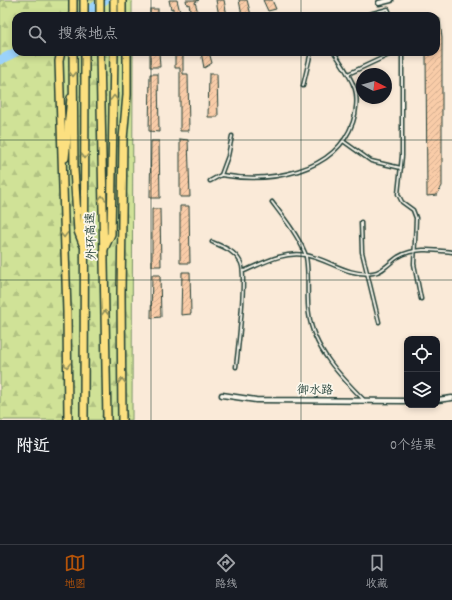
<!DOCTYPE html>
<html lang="zh">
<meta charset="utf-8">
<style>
body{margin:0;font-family:Dekko,"LXGW WenKai TC",sans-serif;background:#242831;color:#f1f3f6}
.controls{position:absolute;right:12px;bottom:12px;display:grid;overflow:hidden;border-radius:8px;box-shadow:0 2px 6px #0003}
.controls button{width:36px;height:36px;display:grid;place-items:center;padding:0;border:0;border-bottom:1px solid #363941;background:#171b24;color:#f1f3f6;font:20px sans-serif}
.compass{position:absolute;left:356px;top:68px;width:36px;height:36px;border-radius:50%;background:#171b24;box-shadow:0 2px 6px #0003;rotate:96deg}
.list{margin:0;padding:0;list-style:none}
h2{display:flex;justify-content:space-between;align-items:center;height:52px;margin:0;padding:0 16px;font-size:17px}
h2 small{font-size:13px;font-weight:400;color:#9ea1a6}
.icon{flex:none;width:22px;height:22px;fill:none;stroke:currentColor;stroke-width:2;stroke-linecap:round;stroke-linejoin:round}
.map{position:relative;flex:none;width:452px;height:420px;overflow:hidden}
.search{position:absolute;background:#171b24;box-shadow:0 2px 6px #0003;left:12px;right:12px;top:12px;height:44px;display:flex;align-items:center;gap:10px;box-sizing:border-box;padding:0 14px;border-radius:12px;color:#9ea1a6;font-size:15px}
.sheet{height:124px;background:#171b24}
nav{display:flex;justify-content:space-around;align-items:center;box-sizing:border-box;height:56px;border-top:1px solid #363941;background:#171b24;font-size:11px;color:#9ea1a6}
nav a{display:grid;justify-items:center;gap:2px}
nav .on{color:#b45309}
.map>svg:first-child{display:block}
.forest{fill:url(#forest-firs);stroke:#789066}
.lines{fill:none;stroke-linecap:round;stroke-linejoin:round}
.river{stroke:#9bd2fa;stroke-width:9}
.building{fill:url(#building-hatch);stroke:#1f3d34}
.service-casing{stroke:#1f3d34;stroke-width:5}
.minor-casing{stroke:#1f3d34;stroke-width:7}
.motorway-casing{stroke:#1f3d34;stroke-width:10}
.service{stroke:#fbf7ec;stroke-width:2}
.minor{stroke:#fbf7ec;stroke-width:4}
.motorway{stroke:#fce080;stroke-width:7}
.oneway{stroke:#8e8e5a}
.grid{fill:none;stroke:#1f3d34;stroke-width:1;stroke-opacity:0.55}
.labels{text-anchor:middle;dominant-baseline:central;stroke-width:3.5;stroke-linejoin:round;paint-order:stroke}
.street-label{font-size:12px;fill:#1f3d34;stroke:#fbf7ec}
</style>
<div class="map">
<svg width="452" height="420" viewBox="0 0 452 420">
<defs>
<pattern id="forest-firs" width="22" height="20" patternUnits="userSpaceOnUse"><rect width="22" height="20" fill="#d0e297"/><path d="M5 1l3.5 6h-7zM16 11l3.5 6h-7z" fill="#b2c383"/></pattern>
<pattern id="building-hatch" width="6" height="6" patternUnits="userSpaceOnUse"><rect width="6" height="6" fill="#f9cca8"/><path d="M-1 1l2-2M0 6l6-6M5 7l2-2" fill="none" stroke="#d5b091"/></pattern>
</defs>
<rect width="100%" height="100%" fill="#faead8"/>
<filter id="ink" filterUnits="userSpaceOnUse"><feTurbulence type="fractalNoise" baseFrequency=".025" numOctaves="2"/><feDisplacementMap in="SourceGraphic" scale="8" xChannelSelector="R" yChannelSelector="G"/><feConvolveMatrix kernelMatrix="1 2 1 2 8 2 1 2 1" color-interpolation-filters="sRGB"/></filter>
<g filter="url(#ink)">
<path class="forest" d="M0 0H132V16H16V52H133L132 420H0Z"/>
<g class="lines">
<g class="river">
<path d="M80 16 105 0"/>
<path d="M0 60 16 52"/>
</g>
</g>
<g class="building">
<path d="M169 0H177L181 16H173V8L171 9Z"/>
<path d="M186 0H199L195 2 199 16H191L189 4 187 5Z"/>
<path d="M216 0H224L227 16H219Z"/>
<path d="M239 0H247L251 15 242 16Z"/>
<path d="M263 0H272L276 9 268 11Z"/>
<rect x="150" y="9" width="8" height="7"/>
<path d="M436 17 440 19 442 38V186L437 195 427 196 426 52H436Z"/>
<path d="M150 52H159L160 67H150Z"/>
<path d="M175 52H183V74H188L189 131H180V68H175Z"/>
<path d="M201 52H209L212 63 204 68Z"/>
<path d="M150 74H158L159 132 149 131Z"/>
<path d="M209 74H217L218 117H208Z"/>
<path d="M180 139 188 140 190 197H180Z"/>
<path d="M151 141H159L160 198H150Z"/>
<path d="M180 206H189L190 263H180Z"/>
<path d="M152 209H160L161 266H152Z"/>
<path d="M182 272H190L191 314 181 315Z"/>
<path d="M152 275H160L161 317 151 318Z"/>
</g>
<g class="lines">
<g class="service-casing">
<g id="service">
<path d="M362 16 388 9 391 16"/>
<path d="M402 52V156L398 194 402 202 413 210 416 218 414 264 421 299"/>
<path d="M348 74 395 52"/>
<path d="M303 86 311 52"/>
<path d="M343 141 371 161 401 168"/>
<path d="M221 175C268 183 335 174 353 122 356 113 358 98 355 89 350 75 342 64 334 52"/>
<path d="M210 181 221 175 228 156 232 136"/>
<path d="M272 202C284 218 297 234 305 253 310 267 306 298 309 314 313 348 341 377 364 400"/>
<path d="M361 222 362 252 379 322"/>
<path d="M212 242C224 247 235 251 241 263 247 276 238 349 236 367"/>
<path d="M244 271C263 263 284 251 305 255 329 259 347 277 373 273 383 272 390 262 398 257 415 247 434 250 452 252"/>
</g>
</g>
<g class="minor-casing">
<g id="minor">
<path d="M379 3 391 0"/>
<path d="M222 395 256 400 407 401"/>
<path d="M437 400 452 398"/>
</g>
</g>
<g class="motorway-casing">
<g id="motorway">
<path d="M73 0V16"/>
<path d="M84 0V16"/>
<path d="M100 0V16"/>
<path d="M114 0V16"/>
<path d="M122 0V16"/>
<path d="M61 52 59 61 67 312 68 420"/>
<path d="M73 52 74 170 78 231 83 244"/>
<path d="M100 52 107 420"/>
<path d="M65 158 71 98"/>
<path d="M104 249 111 234 114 52"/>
<path d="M84 420 85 52"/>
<path d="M122 420 121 294 123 139 127 95V52"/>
</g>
</g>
<use href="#service" class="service"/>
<use href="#minor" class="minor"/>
<use href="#motorway" class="motorway"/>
</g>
<defs><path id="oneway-chevron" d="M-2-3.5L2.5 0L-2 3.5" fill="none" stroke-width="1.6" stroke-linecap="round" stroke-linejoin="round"/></defs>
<g class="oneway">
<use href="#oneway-chevron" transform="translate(73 74) rotate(89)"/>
<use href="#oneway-chevron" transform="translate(114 98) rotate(-90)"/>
<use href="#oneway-chevron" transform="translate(85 156) rotate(90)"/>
<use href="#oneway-chevron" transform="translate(102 198) rotate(-91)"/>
<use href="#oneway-chevron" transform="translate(64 235) rotate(88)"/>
<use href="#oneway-chevron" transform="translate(105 313) rotate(-92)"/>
<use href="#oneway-chevron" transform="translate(67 365) rotate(90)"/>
<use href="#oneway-chevron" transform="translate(122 381) rotate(-90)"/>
</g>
</g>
<path class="grid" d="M151 0V16M301 0V16M151 52V420M301 52V420M0 140H452M0 280H452"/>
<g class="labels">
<g class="street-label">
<text transform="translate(92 236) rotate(-92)">外环高速</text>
<text transform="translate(315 391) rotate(1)">御水路</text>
</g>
</g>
</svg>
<div class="controls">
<button><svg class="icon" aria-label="locate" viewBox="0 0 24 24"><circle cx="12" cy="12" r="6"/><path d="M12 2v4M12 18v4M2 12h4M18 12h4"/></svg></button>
<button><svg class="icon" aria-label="layers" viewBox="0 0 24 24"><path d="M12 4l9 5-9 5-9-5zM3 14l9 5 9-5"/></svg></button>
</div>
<svg class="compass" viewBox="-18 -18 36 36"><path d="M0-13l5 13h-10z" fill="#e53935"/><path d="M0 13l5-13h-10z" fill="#9ea1a6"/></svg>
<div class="search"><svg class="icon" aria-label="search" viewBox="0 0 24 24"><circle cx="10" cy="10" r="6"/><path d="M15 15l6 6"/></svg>搜索地点</div>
</div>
<section class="sheet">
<h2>附近<small>0个结果</small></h2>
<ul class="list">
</ul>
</section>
<nav>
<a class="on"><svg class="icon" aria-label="map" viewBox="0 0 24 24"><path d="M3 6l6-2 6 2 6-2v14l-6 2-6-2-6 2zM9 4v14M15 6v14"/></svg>地图</a>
<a><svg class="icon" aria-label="directions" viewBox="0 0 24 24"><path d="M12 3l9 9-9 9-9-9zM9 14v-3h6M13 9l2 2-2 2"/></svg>路线</a>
<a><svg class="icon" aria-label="saved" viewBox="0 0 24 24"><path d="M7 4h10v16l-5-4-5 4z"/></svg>收藏</a>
</nav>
